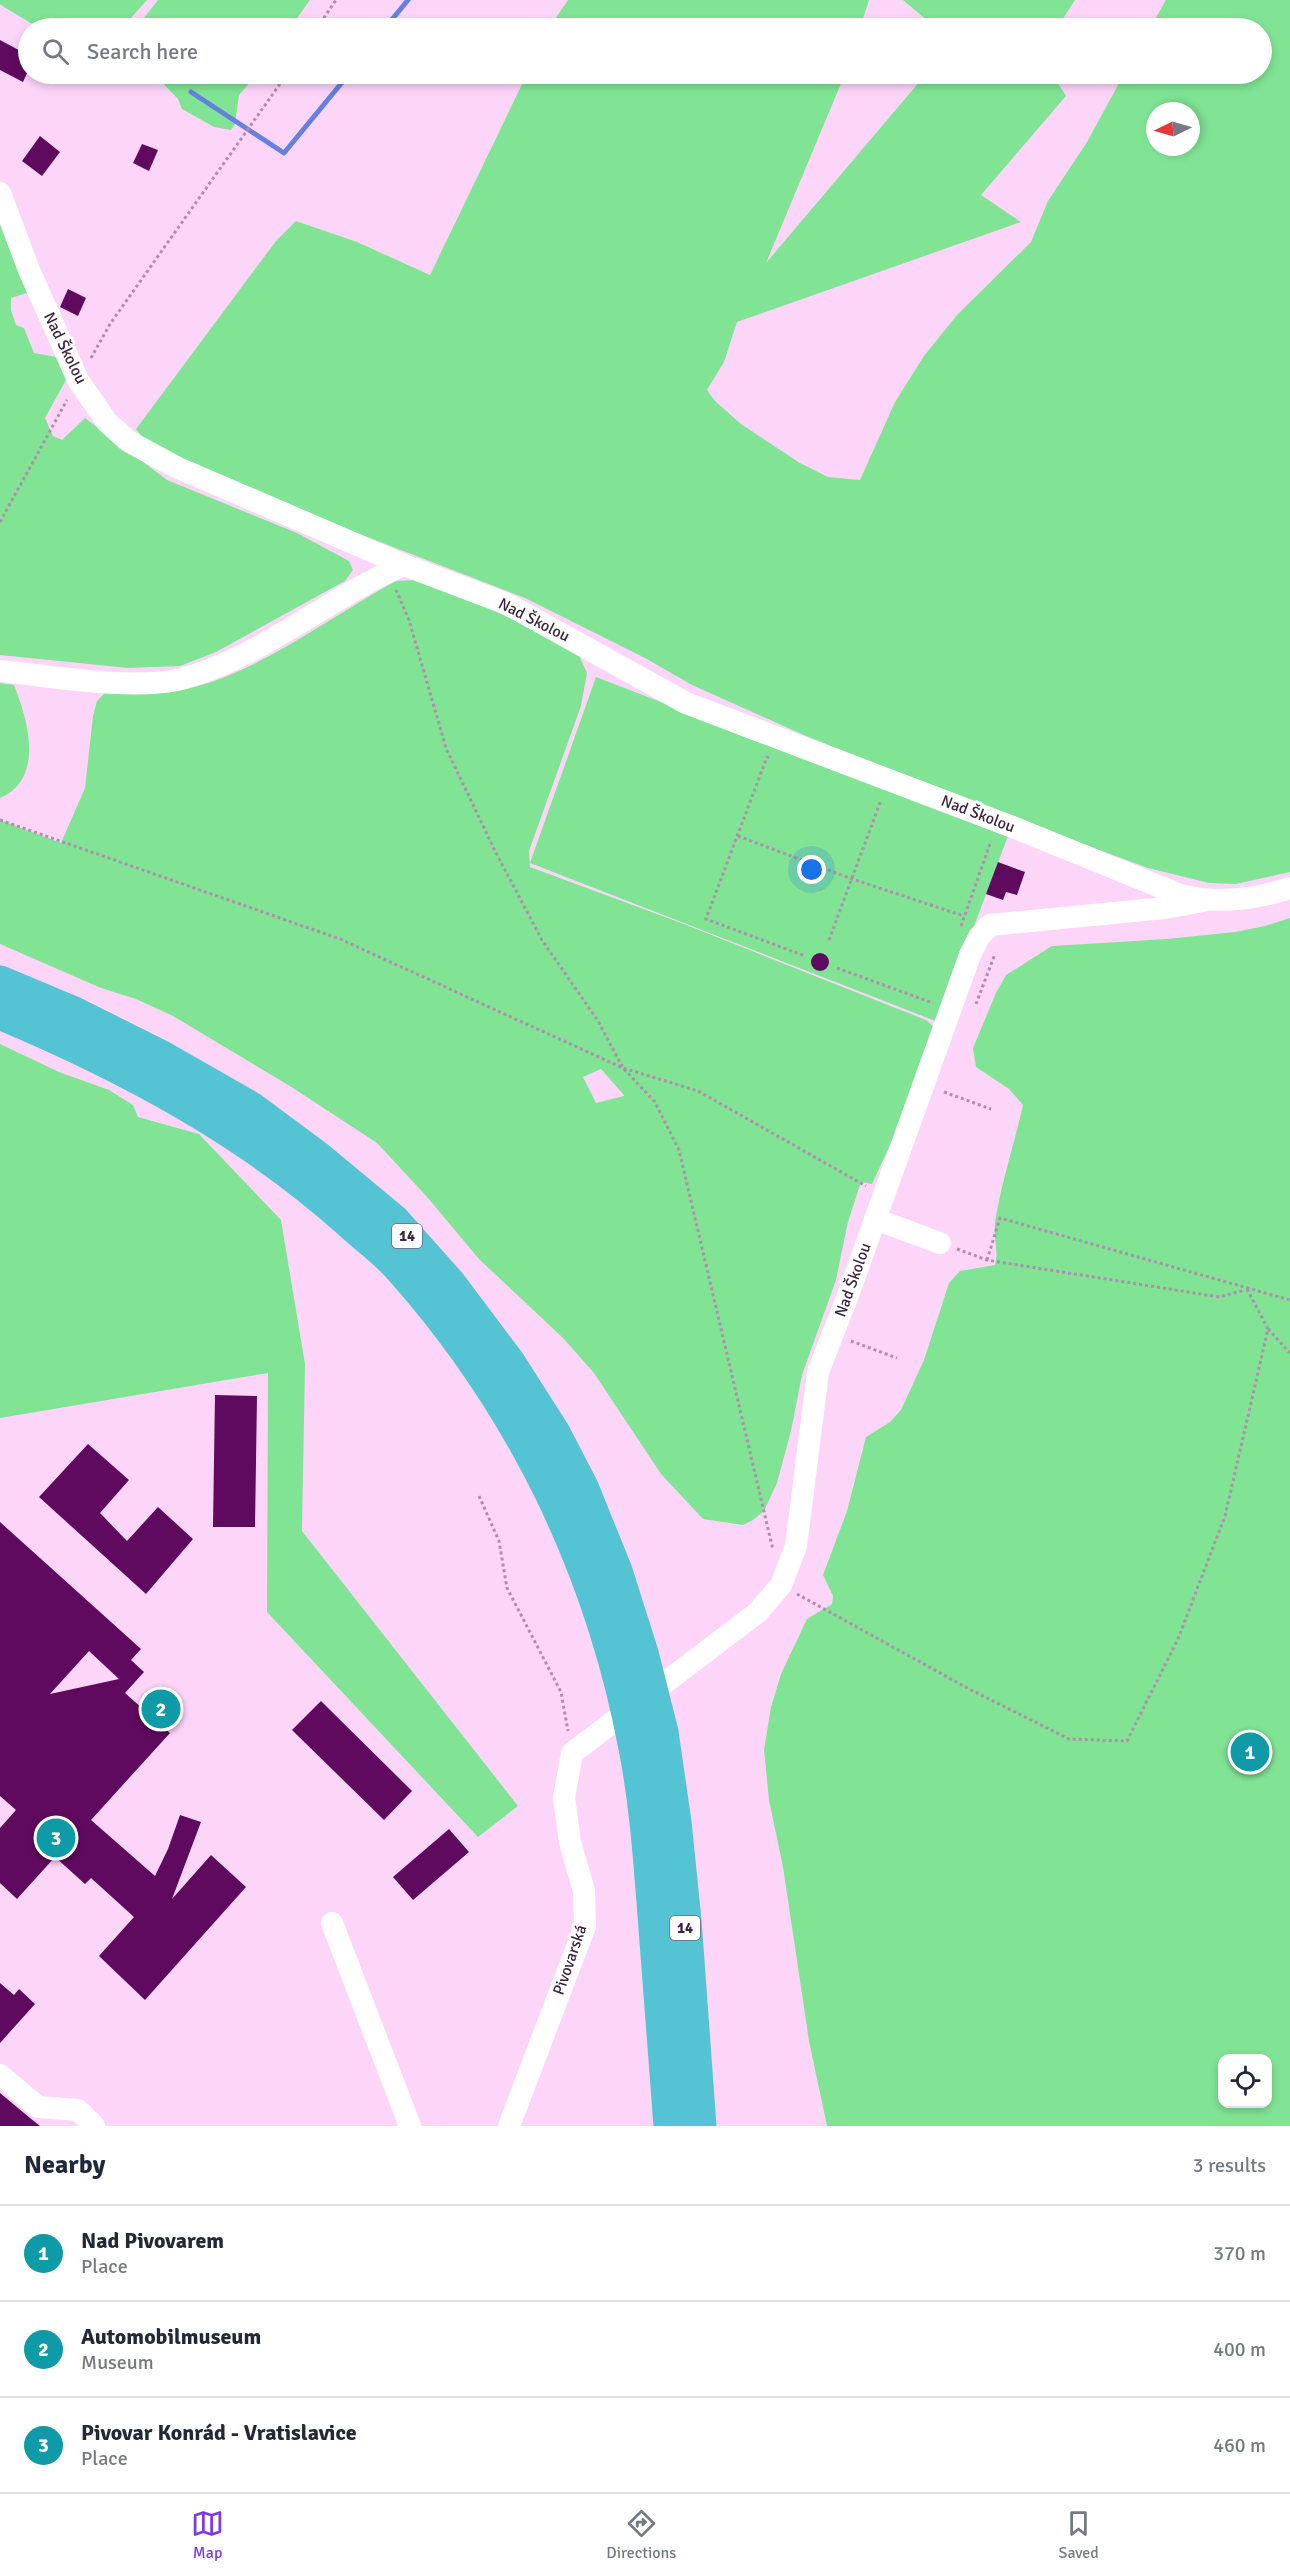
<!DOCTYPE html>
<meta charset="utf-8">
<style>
body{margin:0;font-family:Signika,sans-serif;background:#f6f6f7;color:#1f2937}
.controls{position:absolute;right:18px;bottom:18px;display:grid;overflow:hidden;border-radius:12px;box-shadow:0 3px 9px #0003}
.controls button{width:54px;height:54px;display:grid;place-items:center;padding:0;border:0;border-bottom:2px solid #e0e1e3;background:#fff;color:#1f2937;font:30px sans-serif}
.compass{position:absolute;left:1146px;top:102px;width:54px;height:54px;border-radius:50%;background:#fff;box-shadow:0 3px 9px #0003;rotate:265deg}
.you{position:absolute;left:812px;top:870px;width:21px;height:21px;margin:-15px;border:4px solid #fff;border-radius:50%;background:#1a73e8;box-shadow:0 0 0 9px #1a73e833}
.badge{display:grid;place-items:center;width:39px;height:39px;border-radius:50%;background:#7c3aed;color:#fff;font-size:20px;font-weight:700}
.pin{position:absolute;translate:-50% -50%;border:3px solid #fff;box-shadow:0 2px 6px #0006}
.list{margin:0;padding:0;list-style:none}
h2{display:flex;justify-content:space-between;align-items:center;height:78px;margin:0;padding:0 24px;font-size:26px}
h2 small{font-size:20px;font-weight:400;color:#747a83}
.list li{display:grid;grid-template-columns:39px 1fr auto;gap:18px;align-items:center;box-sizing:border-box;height:96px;padding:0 24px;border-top:2px solid #e0e1e3}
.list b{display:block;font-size:22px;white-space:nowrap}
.list p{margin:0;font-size:20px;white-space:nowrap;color:#747a83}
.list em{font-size:20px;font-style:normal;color:#747a83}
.icon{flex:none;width:33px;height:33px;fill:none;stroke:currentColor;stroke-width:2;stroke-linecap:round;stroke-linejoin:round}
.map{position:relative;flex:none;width:1290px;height:2126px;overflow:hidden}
.search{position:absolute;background:#fff;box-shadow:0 3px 9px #0003;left:18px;right:18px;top:18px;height:66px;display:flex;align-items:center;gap:15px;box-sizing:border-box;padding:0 21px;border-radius:33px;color:#747a83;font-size:22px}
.sheet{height:366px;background:#fff}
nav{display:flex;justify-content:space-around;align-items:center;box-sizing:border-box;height:84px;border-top:2px solid #e0e1e3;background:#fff;font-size:16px;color:#747a83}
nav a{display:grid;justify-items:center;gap:3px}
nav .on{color:#7c3aed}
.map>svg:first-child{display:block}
.green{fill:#81e495;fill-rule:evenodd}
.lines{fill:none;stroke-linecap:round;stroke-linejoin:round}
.stream{stroke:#6481e2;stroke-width:5}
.building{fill:#600a5f;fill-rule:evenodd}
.path{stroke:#b08ead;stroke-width:3;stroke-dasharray:3 3;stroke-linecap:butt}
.minor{stroke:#fff;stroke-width:22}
.highway{stroke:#54c4d5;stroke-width:33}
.labels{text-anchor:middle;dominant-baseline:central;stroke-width:6;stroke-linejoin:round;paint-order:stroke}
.shield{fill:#fff;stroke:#776676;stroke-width:1.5}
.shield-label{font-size:15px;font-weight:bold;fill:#3d243b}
.street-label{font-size:16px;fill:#3d243b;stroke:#fff}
</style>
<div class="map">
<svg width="1290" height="2126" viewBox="0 0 1290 2126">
<rect width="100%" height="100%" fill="#fdd5f9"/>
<g class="green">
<path d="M0 0H147L122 28H39L4 7 0 4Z"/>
<path d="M158 0H310L290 28H136Z"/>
<path d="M568 0H869L860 28H549Z"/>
<path d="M903 0H1075L1057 28H936Z"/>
<path d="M1166 0H1290V872L1236 884 1209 883 1148 868 1018 820 806 736 692 685 645 658 525 598 264 497 145 441 136 429 276 241 296 221 357 242 430 275 527 74H845L766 263 926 74H1052L1066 96 981 195 1021 222 737 322 724 362 707 390 715 401 741 424 800 463 828 477 860 480 895 402 924 356 957 315 1031 242 1048 201 1087 142 1124 74H1262V28H1150ZM1155 111H1191V147H1155Z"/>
<path d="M154 74H257L239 95 235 124 231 130 214 127 182 109 178 99Z"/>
<path d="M0 223 27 293 11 298V310L16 325 24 328 34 353 57 357 67 378 45 418 53 436 62 440 85 418 167 480 297 533 349 561 353 570 345 581 216 652 180 666 128 668 0 655Z"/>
<path d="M417 580 477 602 577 651 587 673 581 706 529 851 530 867 684 924 926 1020 933 1026 909 1104 872 1184 861 1182 848 1222 836 1280 802 1375 791 1431 777 1483 764 1511 753 1520 743 1525 703 1519 661 1474 594 1373 563 1338 479 1259 428 1198 377 1143 293 1088 173 1016 136 999 101 988 0 944V820L61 843 85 788 93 716 97 701 107 691C131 691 158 694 181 690 255 676 329 617 396 581ZM601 1069 624 1095V1096L596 1103 583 1077Z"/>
<path d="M596 677 1008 836 938 1022 530 863Z"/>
<path d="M0 683 14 685C28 720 45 779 0 798Z"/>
<path d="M1290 918V2126H827L809 2041 783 1867 769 1800 764 1750 771 1707 781 1674 807 1619 832 1604 833 1596 823 1575 847 1511 866 1437 890 1422 901 1410 924 1360 949 1283 960 1271 995 1265C999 1251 993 1237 995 1223 1001 1183 1014 1145 1023 1105L1009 1089 976 1067 973 1048 996 993 1006 975 1052 946 1167 939 1235 932 1265 926ZM1222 2058H1268V2104H1222Z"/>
<path d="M0 1044 59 1072 109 1090 133 1105 138 1117 199 1134 281 1220 305 1364 302 1531 518 1806 478 1837 267 1612 268 1373 0 1418Z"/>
</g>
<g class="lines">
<g class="stream">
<path d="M385 28 408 0"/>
<path d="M191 92 284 153 349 74"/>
</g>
</g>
<g class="building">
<path d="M0 40 28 55V71L23 82 0 70Z"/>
<path d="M40 136 60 152 42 176 22 161Z"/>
<path d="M142 144 158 150 149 171 133 163Z"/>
<path d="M68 289 86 298 78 316 60 307Z"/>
<path d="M998 862 1025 872 1017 895 1006 892 1003 900 986 894Z"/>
<circle cx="820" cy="962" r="9"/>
<path d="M215 1395 257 1396 255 1527H213Z"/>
<path d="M88 1444 129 1480 100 1513 127 1541 158 1507 193 1539 146 1594 39 1497Z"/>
<path d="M0 1522 141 1649 131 1660 144 1672 125 1693 170 1733 91 1820 155 1876 168 1849 180 1815 201 1822 172 1899 211 1855 246 1887 145 2000 99 1956 134 1917 91 1878 85 1884 55 1857 17 1899 0 1883V1828L16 1810 0 1796ZM89 1651 119 1679 50 1694Z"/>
<path d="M321 1701 412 1791 384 1820 292 1730Z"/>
<path d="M449 1829 469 1852 413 1900 393 1877Z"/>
<path d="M0 1983 14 1995 19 1989 35 2004 0 2043Z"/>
<path d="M0 2093 30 2118 40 2126H0Z"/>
</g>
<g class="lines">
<g class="path">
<path d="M317 28 336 0"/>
<path d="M91 358 110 324 287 74"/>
<path d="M0 522 67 400"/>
<path d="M396 590 409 620 446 748 495 851 542 940 598 1021 623 1068 655 1102 679 1150 773 1550"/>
<path d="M769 758 767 757 706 919 805 956"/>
<path d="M0 820 340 939 623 1068 698 1091 866 1186"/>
<path d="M738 836 852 879 964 916"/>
<path d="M961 926 991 841"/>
<path d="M829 940 881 800"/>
<path d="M837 968 933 1003"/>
<path d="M976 1004 995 954"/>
<path d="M944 1092 991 1109"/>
<path d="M957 1249 987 1260 1219 1297 1245 1290"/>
<path d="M987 1260 1000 1218 1290 1300"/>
<path d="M1268 1329 1290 1353"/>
<path d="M851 1341 897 1358"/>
<path d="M479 1496 499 1541 507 1588 561 1692 568 1731"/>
<path d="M797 1594 969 1689 1069 1739 1127 1741 1178 1639 1225 1516 1268 1329 1247 1289"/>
</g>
<g class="minor">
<path d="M0 193 29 270 78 380 107 422 128 441 176 467 404 565 507 604 686 703 1010 826 1178 894C1215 905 1253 900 1290 888"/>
<path d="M0 671C51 676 128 690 177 680 255 662 329 597 404 565"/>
<path d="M875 1219 940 1243"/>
<path d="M332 1923 410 2126"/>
<path d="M0 2075 38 2107 78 2110 94 2126"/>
<path d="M509 2126 585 1926 584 1891 570 1842 564 1798 572 1753 757 1613 781 1585 796 1546 818 1372 848 1295 970 955 979 937 990 925 1165 908 1203 901"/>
</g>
<g class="highway">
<path d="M0 982 74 1013 162 1057 251 1108 317 1157 394 1221 450 1284 510 1364 554 1433 582 1487 616 1571 642 1653 662 1732 675 1822 685 1920 700 2126"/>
<path d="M0 1013C126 1066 246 1130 348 1221 365 1237 385 1251 400 1268 522 1405 601 1568 635 1748 645 1799 649 1850 653 1902 659 1976 664 2051 670 2126"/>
</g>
</g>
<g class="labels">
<g class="shield">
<rect x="392" y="1224" width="30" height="24" rx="4.5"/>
<rect x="670" y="1916" width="30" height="24" rx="4.5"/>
</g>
<g class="shield-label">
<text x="407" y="1236">14</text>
<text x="685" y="1928">14</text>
</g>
<g class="street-label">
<text transform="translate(65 348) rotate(64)">Nad Školou</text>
<text transform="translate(534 620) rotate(27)">Nad Školou</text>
<text transform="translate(978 814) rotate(21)">Nad Školou</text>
<text transform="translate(853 1280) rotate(-70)">Nad Školou</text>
<text transform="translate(570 1960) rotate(-71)">Pivovarská</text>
</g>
</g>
</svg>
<div class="controls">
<button><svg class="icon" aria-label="locate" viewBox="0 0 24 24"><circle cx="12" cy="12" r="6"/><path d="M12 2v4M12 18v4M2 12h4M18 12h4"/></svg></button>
</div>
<svg class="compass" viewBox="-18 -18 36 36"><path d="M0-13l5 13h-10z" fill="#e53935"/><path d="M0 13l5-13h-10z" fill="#747a83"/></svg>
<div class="you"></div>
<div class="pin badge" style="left:1250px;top:1752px;background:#0f9aa8">1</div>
<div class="pin badge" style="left:161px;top:1709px;background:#0f9aa8">2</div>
<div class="pin badge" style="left:56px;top:1838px;background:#0f9aa8">3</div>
<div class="search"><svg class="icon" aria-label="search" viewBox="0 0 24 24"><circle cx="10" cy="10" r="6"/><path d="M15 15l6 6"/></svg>Search here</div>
</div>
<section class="sheet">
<h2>Nearby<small>3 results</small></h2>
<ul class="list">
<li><span class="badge" style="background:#0f9aa8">1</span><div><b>Nad Pivovarem</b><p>Place</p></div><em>370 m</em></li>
<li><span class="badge" style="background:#0f9aa8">2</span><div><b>Automobilmuseum</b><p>Museum</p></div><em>400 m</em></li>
<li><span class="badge" style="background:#0f9aa8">3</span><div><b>Pivovar Konrád - Vratislavice</b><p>Place</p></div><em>460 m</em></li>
</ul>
</section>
<nav>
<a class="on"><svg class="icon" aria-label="map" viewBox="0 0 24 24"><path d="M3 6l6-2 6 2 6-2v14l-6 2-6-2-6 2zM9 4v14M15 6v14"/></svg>Map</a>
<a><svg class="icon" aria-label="directions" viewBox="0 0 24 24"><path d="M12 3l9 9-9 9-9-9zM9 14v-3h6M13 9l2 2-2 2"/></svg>Directions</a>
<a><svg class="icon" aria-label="saved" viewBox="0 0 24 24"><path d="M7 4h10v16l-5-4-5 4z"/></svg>Saved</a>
</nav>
